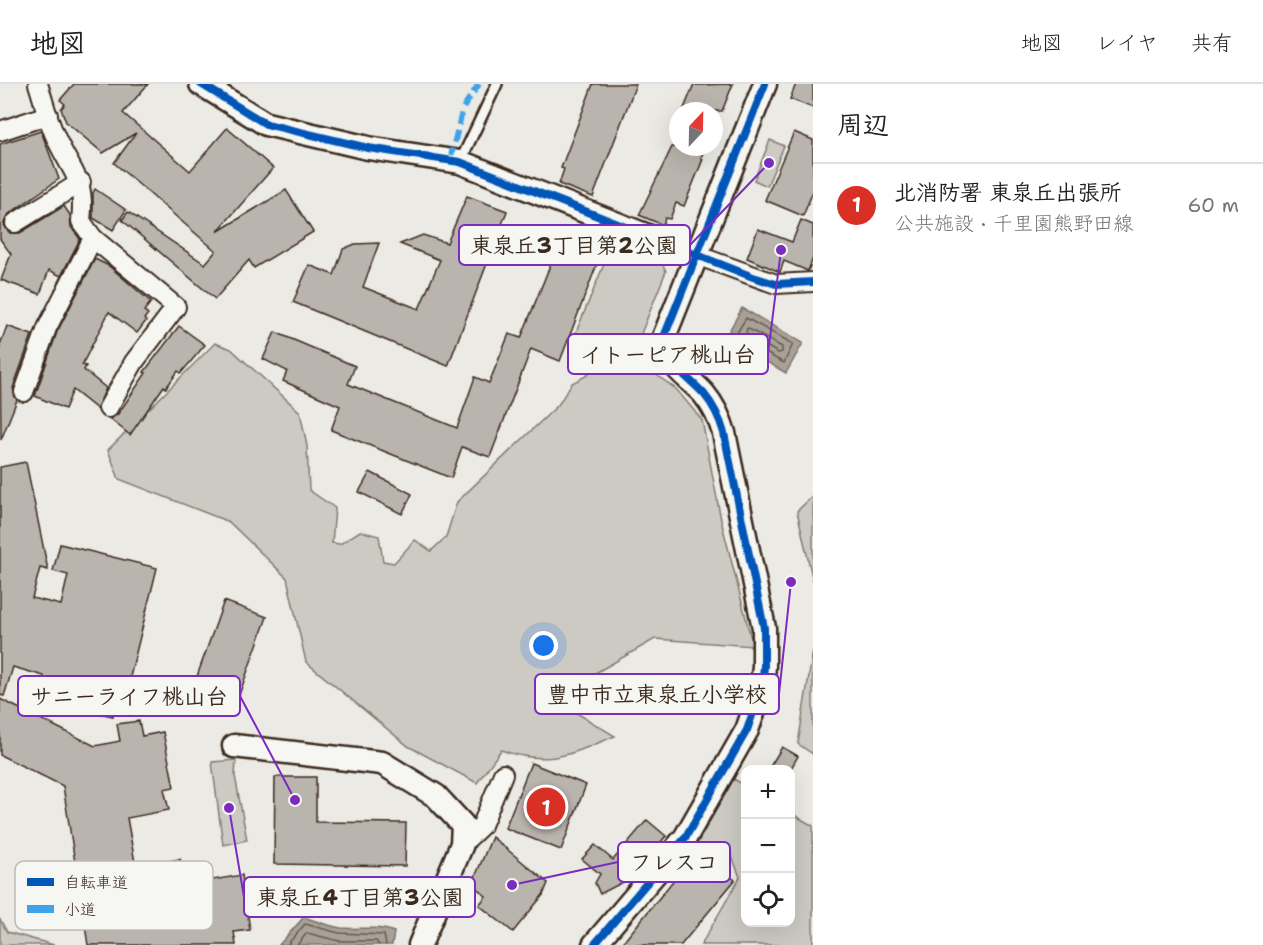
<!DOCTYPE html>
<html lang="ja">
<meta charset="utf-8">
<style>
body{margin:0;font-family:"Shantell Sans","Klee One",sans-serif;background:#f2f2f2;color:#202124}
.controls{position:absolute;right:18px;bottom:18px;display:grid;overflow:hidden;border-radius:12px;box-shadow:0 6px 24px #0002}
.controls button{width:54px;height:54px;display:grid;place-items:center;padding:0;border:0;border-bottom:2px solid #e0e0e0;background:#fff;color:#202124;font:30px sans-serif}
.compass{position:absolute;left:669px;top:18px;width:54px;height:54px;border-radius:50%;background:#fff;box-shadow:0 6px 24px #0002;rotate:22deg}
.you{position:absolute;left:544px;top:562px;width:21px;height:21px;margin:-15px;border:4px solid #fff;border-radius:50%;background:#1a73e8;box-shadow:0 0 0 9px #1a73e833}
.badge{display:grid;place-items:center;width:39px;height:39px;border-radius:50%;background:#d93025;color:#fff;font-size:20px;font-weight:700}
.pin{position:absolute;translate:-50% -50%;border:3px solid #fff;box-shadow:0 2px 6px #0006}
.list{margin:0;padding:0;list-style:none}
h2{display:flex;justify-content:space-between;align-items:center;height:78px;margin:0;padding:0 24px;font-size:26px}
h2 small{font-size:20px;font-weight:400;color:#757577}
.list li{display:grid;grid-template-columns:39px 1fr auto;gap:18px;align-items:center;box-sizing:border-box;height:84px;padding:0 24px;border-top:2px solid #e0e0e0}
.list b{display:block;font-size:22px;white-space:nowrap}
.list p{margin:0;font-size:20px;white-space:nowrap;color:#757577}
.list em{font-size:20px;font-style:normal;color:#757577}
.icon{flex:none;width:33px;height:33px;fill:none;stroke:currentColor;stroke-width:2;stroke-linecap:round;stroke-linejoin:round}
.map{position:relative;flex:none;width:813px;height:861px;overflow:hidden}
header{display:flex;align-items:center;gap:36px;box-sizing:border-box;height:84px;padding:0 30px;background:#fff;border-bottom:2px solid #e0e0e0}
header strong{font-size:28px}
nav{display:flex;gap:33px;margin-inline-start:auto;font-size:21px}
main{display:flex}
aside{flex:1;background:#fff}
.map>svg:first-child{display:block}
.green{fill:#cdcac4;stroke:#847a71;stroke-width:1.5}
.water{fill:#a8a198;stroke:#7c7167;stroke-width:1.5}
.lines{fill:none;stroke-linecap:round;stroke-linejoin:round}
.shore{stroke:#675a4f;stroke-width:1.5}
.building{fill:#bab4ae;stroke:#3b2a1e;stroke-width:1.5}
.service-casing{stroke:#3b2a1e;stroke-width:14}
.minor-casing{stroke:#3b2a1e;stroke-width:22}
.tertiary-casing{stroke:#3b2a1e;stroke-width:27}
.service{stroke:#f6f6f2;stroke-width:9}
.minor{stroke:#f6f6f2;stroke-width:18}
.tertiary{stroke:#f6f6f2;stroke-width:22}
.quiet{stroke:#3fa3ea;stroke-width:6;stroke-dasharray:12 6;stroke-linecap:butt}
.cycleway-casing{stroke:#f6f6f2;stroke-width:11}
.cycleway{stroke:#0057b8;stroke-width:8}
.key{fill:#f6f6f2;stroke:#beb9b2;stroke-width:1.5}
.key-label{font-size:16px;fill:#3b2a1e}
.leader{fill:none;stroke:#7b2cbf;stroke-width:2}
.callout-dot{fill:#7b2cbf;stroke:#f6f6f2;stroke-width:2}
.callout{fill:#f6f6f2;stroke:#7b2cbf;stroke-width:2}
.callout-label{font-size:22px;text-anchor:middle;font-weight:bold;fill:#3b2a1e}
</style>
<header>
<strong>地図</strong>
<nav><a>地図</a><a>レイヤ</a><a>共有</a></nav>
</header>
<main>
<div class="map">
<svg width="813" height="861" viewBox="0 0 813 861">
<rect width="100%" height="100%" fill="#ebeae5"/>
<filter id="ink" filterUnits="userSpaceOnUse"><feTurbulence type="fractalNoise" baseFrequency=".0167" numOctaves="2"/><feDisplacementMap in="SourceGraphic" scale="12" xChannelSelector="R" yChannelSelector="G"/><feConvolveMatrix kernelMatrix="1 2 1 2 8 2 1 2 1" color-interpolation-filters="sRGB"/></filter>
<g filter="url(#ink)">
<g class="green">
<path d="M770 56 784 62 767 102 754 96Z"/>
<path d="M614 156 659 174 666 187 638 257 570 263Z"/>
<path d="M215 259 231 265 300 328 307 362 309 406 335 424 332 459 340 460 360 447 379 452 383 477 394 479 415 456 431 467 446 453 457 418 558 321 572 299 586 292 616 262 676 305 702 336 721 436 753 562 655 555 569 604 570 625 615 652C571 670 548 683 501 666L477 699 408 662 306 578 287 494 229 438 119 395 108 366Z"/>
<path d="M813 412V497L797 427Z"/>
<path d="M813 566V670L798 660Z"/>
<path d="M236 676 235 692 247 756 223 761 212 678Z"/>
<path d="M734 695 745 702 746 838H790L791 729 813 742V861H701L740 793 731 770 716 763 697 760Z"/>
<path d="M0 835 7 848 54 861H0Z"/>
</g>
<g class="water">
<path d="M742 224 803 259 786 289 725 254Z"/>
<path d="M304 833C315 837 329 842 341 844 360 846 376 841 394 848L392 861H279Z"/>
</g>
<g class="lines">
<g class="shore">
<path d="M746 234 793 260 784 279 735 252Z"/>
<path d="M747 244 782 263V268L778 269 746 250Z"/>
<path d="M287 861 305 840 339 849 384 851 386 861"/>
<path d="M297 861 307 849 339 857H376L379 861"/>
</g>
</g>
<g class="building">
<path d="M74 0H148L123 29 190 87 227 44 273 84 217 148 286 106 313 148 254 184 249 176 215 215 122 136 128 128 205 180 216 167 114 79 136 49 103 69 66 38 61 25 65 20 60 16Z"/>
<path d="M593 0H636L593 113 559 100 564 85 561 84Z"/>
<path d="M694 0 697 1 733 0 722 27H683Z"/>
<path d="M796 0H813V24L790 15Z"/>
<path d="M41 47 59 95 9 130 4 139 5 144 10 149H20L64 122 70 131 71 143 80 155 61 192 49 186 40 210 1 196 11 170 0 155V60Z"/>
<path d="M794 48 813 56V107L803 132 765 116Z"/>
<path d="M672 63H705L701 74 703 75 684 122 676 119 670 135 665 134 663 141 639 131Z"/>
<path d="M95 105 126 126 113 146 93 134V109Z"/>
<path d="M467 112 507 127 448 282 293 218 309 181 334 191 343 165 355 160 379 159 363 203 419 225 440 176 400 160 423 151 447 159Z"/>
<path d="M801 136 813 141V174L808 187 784 177 780 188 747 174 758 145 792 158Z"/>
<path d="M563 149 602 167 560 277 531 265 490 373 462 363 451 394 331 346 340 322 283 297 287 287 263 275 275 248 355 282 348 300 457 344 475 293 489 299 509 250 521 254Z"/>
<path d="M95 175 109 182 151 218 144 227 148 230 144 235 146 237 137 249 109 228 82 281 86 282 84 286 106 304 97 325 73 306 65 325 35 312 57 248Z"/>
<path d="M7 242 32 251 13 304 17 316 1 356 0 261Z"/>
<path d="M179 242 205 261 181 289 178 287 166 304 164 302 130 351 110 335 118 330 146 289 144 288Z"/>
<path d="M26 378 48 486 40 484 32 514 61 521 68 491 53 487 60 460 157 484 127 605 119 603 113 632 80 625 84 607 43 597 44 592 13 583 4 612 0 611V383Z"/>
<path d="M370 388 412 410 402 430 359 408Z"/>
<path d="M224 517 267 533 234 625 191 609Z"/>
<path d="M0 615 95 662 120 657 117 640 139 637 142 652 163 648 174 703 164 705 169 726 127 734 136 784 180 775 183 787 199 784 201 798 242 791 250 846 234 848 236 861H88L63 702 0 671Z"/>
<path d="M782 663 798 672 790 686H768Z"/>
<path d="M531 679 586 701 561 766 505 744Z"/>
<path d="M275 693H316V738L406 739 405 782 274 780Z"/>
<path d="M647 736 666 752 631 792 633 793 600 810 595 799 600 790 582 775 595 761 613 776Z"/>
<path d="M492 753 548 799 543 811 513 848 479 821 486 812 472 800Z"/>
<path d="M698 766 735 796 681 861H621Z"/>
</g>
<g class="lines">
<g class="service-casing">
<path id="service" d="M460 78 497 0"/>
</g>
<g class="minor-casing">
<g id="minor">
<path d="M0 47 48 31"/>
<path d="M15 139 81 98"/>
<path d="M93 154 176 223 134 278 108 324"/>
<path d="M696 171 776 200 813 198"/>
<path d="M24 308 47 244 93 154 81 137C86 94 72 90 56 54 48 37 44 18 38 0"/>
<path d="M462 760 482 741 503 690"/>
</g>
</g>
<g class="tertiary-casing">
<g id="tertiary">
<path d="M201 0 266 40 368 64 460 78 696 171"/>
<path d="M234 662 382 679 436 712 463 741 462 760 420 861"/>
<path d="M594 861 685 754 747 646 762 603 764 582V544L724 349C720 335 714 322 704 310 687 291 665 281 664 253L765 0"/>
</g>
</g>
<use href="#service" class="service"/>
<use href="#minor" class="minor"/>
<use href="#tertiary" class="tertiary"/>
<path class="quiet" d="M450 76 463 24 479 0"/>
<g class="cycleway-casing">
<g id="cycleway">
<path d="M201 0 266 40 368 64 460 78 753 193 776 200 813 198"/>
<path d="M594 861 685 754 747 646 762 603 764 582V544L724 349C720 335 714 322 704 310 687 291 665 281 664 253L765 0"/>
</g>
</g>
<use href="#cycleway" class="cycleway"/>
</g>
</g>
<rect x="15" y="777" width="198" height="69" rx="9" class="key"/>
<rect x="27" y="794" width="27" height="8" fill="#0057b8"/>
<rect x="27" y="821" width="27" height="8" fill="#3fa3ea"/>
<g class="key-label">
<text x="64" y="804">自転車道</text>
<text x="64" y="831">小道</text>
</g>
<path class="leader" d="M769 79L690 161M781 166L768 270M791 498L779 610M295 716L240 612M512 801L618 778M229 724L244 813"/>
<g class="callout-dot">
<circle cx="769" cy="79" r="6"/>
<circle cx="781" cy="166" r="6"/>
<circle cx="791" cy="498" r="6"/>
<circle cx="295" cy="716" r="6"/>
<circle cx="512" cy="801" r="6"/>
<circle cx="229" cy="724" r="6"/>
</g>
<g class="callout">
<rect x="459" y="141" width="231" height="40" rx="6"/>
<rect x="568" y="250" width="200" height="40" rx="6"/>
<rect x="535" y="590" width="244" height="40" rx="6"/>
<rect x="18" y="592" width="222" height="40" rx="6"/>
<rect x="618" y="758" width="112" height="40" rx="6"/>
<rect x="244" y="793" width="231" height="40" rx="6"/>
</g>
<g class="callout-label">
<text x="574" y="169">東泉丘3丁目第2公園</text>
<text x="668" y="278">イトーピア桃山台</text>
<text x="657" y="618">豊中市立東泉丘小学校</text>
<text x="129" y="620">サニーライフ桃山台</text>
<text x="674" y="786">フレスコ</text>
<text x="360" y="821">東泉丘4丁目第3公園</text>
</g>
</svg>
<div class="controls">
<button>+</button>
<button>−</button>
<button><svg class="icon" aria-label="locate" viewBox="0 0 24 24"><circle cx="12" cy="12" r="6"/><path d="M12 2v4M12 18v4M2 12h4M18 12h4"/></svg></button>
</div>
<svg class="compass" viewBox="-18 -18 36 36"><path d="M0-13l5 13h-10z" fill="#e53935"/><path d="M0 13l5-13h-10z" fill="#757577"/></svg>
<div class="you"></div>
<div class="pin badge" style="left:546px;top:723px">1</div>
</div>
<aside>
<h2>周辺<small></small></h2>
<ul class="list">
<li><span class="badge">1</span><div><b>北消防署 東泉丘出張所</b><p>公共施設 · 千里園熊野田線</p></div><em>60 m</em></li>
</ul>
</aside>
</main>
